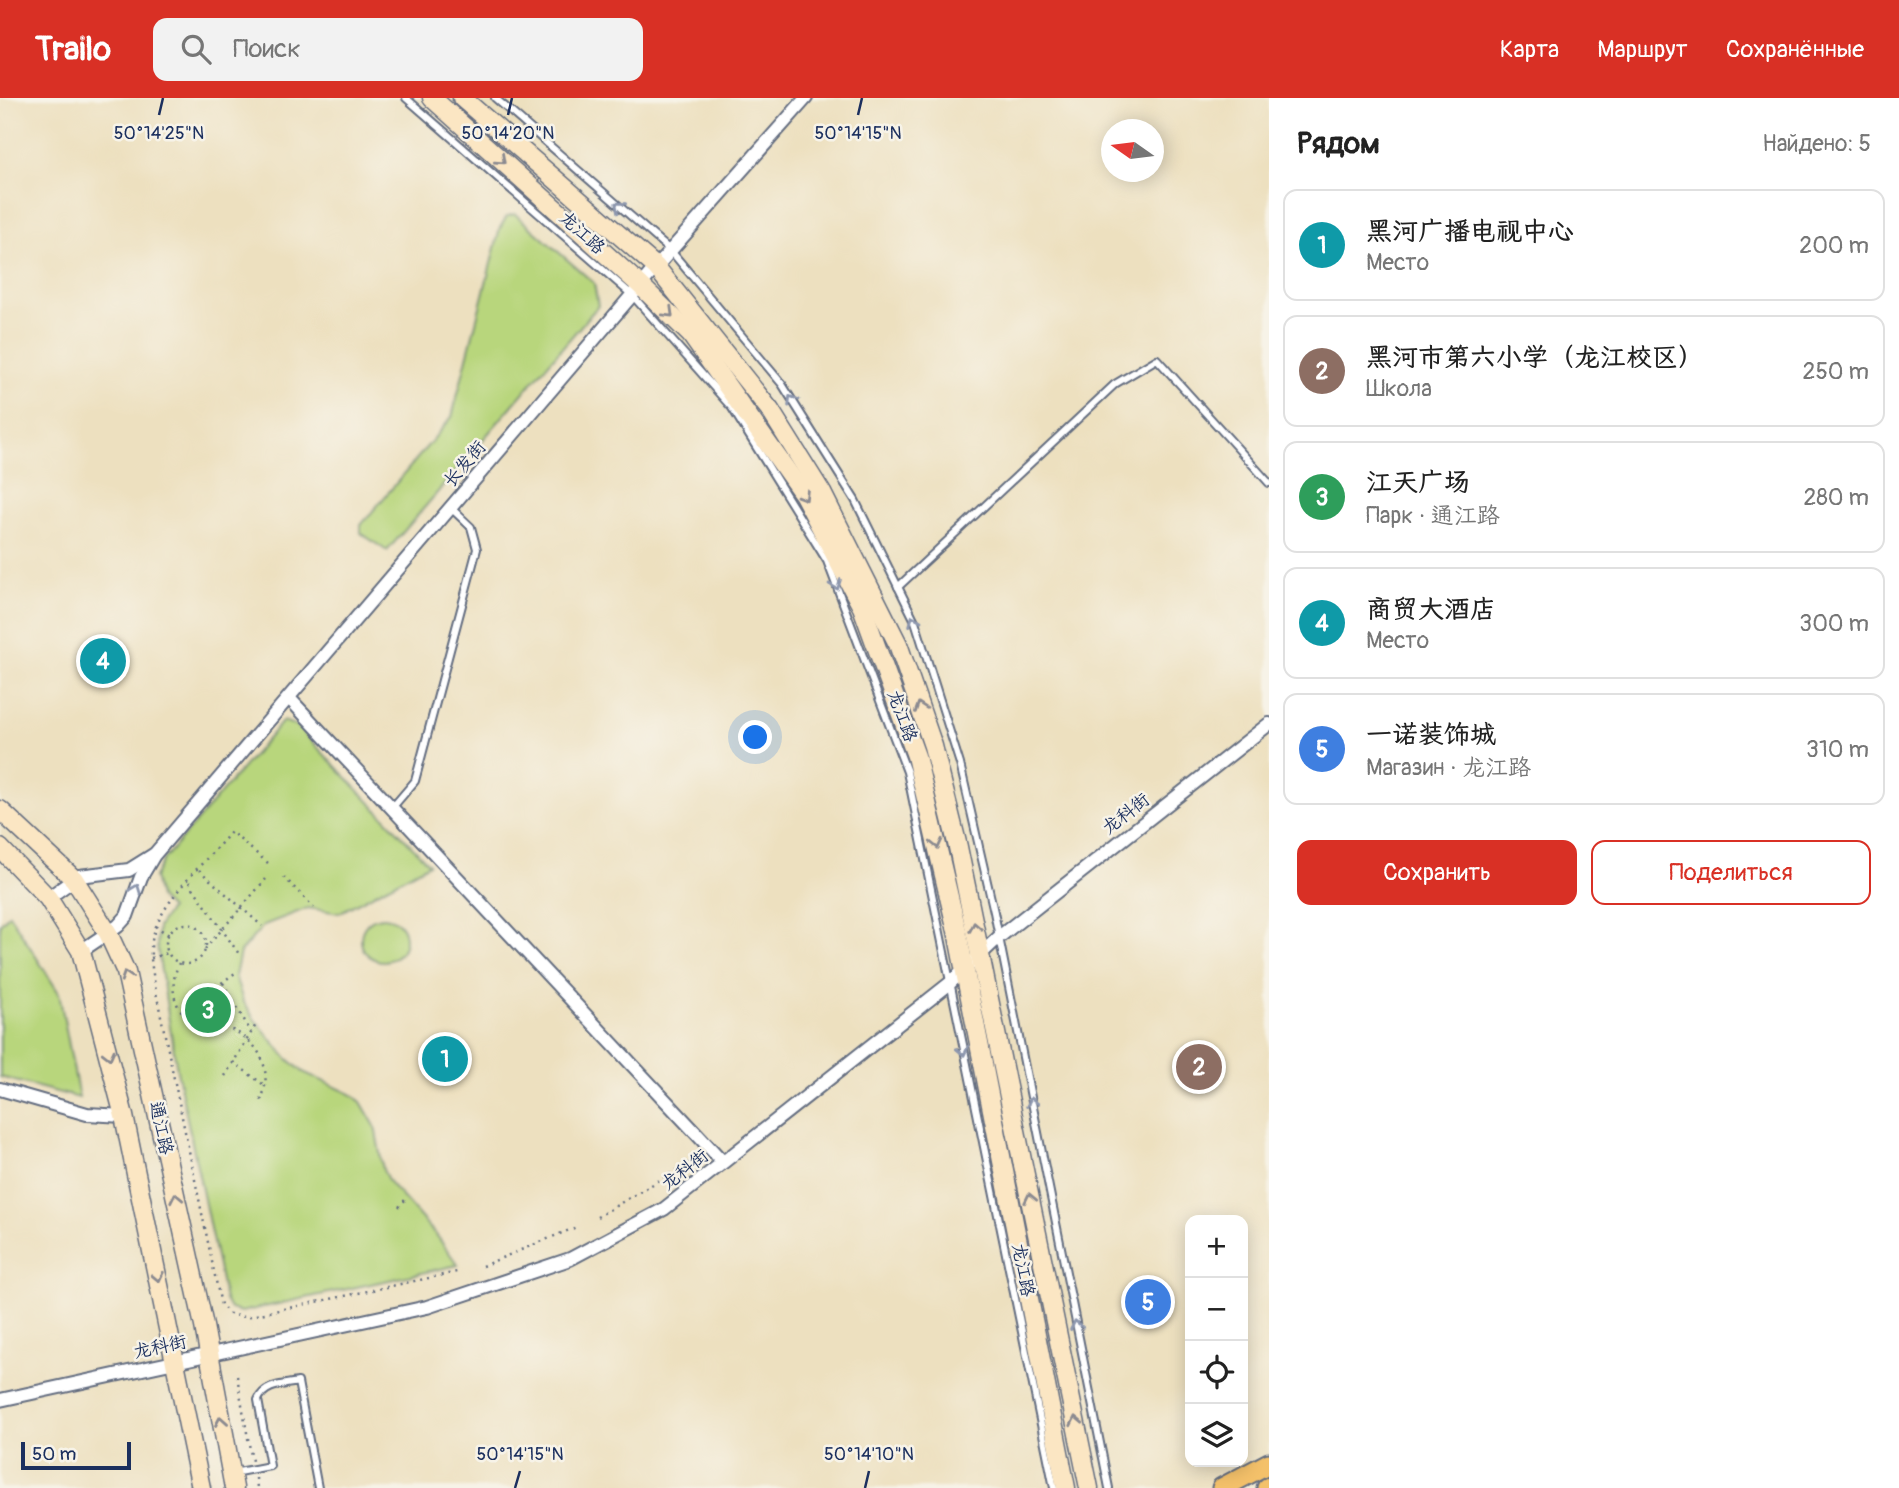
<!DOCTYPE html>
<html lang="ru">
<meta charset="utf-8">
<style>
body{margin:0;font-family:Pangolin,"LXGW WenKai TC",sans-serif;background:#f2f2f2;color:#222}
.controls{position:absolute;right:21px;bottom:21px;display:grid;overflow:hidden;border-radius:14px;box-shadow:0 4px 18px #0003}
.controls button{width:63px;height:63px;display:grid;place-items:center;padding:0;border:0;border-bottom:2px solid #e0e0e0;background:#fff;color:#222;font:35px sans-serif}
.compass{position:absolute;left:1101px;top:21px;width:63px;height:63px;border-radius:50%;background:#fff;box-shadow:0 4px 18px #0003;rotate:284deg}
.scale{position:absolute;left:21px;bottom:18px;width:110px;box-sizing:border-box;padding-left:7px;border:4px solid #1b2f5e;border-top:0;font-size:19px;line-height:24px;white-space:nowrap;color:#1b2f5e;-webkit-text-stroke:5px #f7f3e8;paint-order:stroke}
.you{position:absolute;left:756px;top:640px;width:24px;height:24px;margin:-18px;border:5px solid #fff;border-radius:50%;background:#1a73e8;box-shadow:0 0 0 10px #1a73e833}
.badge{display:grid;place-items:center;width:46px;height:46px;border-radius:50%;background:#d93025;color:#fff;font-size:23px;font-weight:700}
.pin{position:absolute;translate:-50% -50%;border:4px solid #fff;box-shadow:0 2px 7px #0006}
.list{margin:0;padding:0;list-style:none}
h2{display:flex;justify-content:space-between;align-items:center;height:91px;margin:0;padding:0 28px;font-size:30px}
h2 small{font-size:23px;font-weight:400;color:#767676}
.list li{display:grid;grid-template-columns:46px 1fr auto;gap:21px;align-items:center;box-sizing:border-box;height:112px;margin:0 14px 14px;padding:0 14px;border:2px solid #e0e0e0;border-radius:14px}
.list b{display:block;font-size:26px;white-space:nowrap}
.list p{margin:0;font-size:23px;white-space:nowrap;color:#767676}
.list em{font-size:23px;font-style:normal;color:#767676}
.actions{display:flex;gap:14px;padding:21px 28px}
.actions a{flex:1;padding:16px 0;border:2px solid #d93025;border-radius:14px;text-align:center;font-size:24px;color:#d93025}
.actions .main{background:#d93025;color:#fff}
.icon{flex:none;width:38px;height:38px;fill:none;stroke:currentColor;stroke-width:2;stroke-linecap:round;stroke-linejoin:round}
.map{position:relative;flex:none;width:1269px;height:1390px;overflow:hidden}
header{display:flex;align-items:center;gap:42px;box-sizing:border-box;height:98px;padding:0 35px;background:#d93025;color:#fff}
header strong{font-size:33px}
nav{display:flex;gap:38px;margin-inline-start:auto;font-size:24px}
.search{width:490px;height:63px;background:#f2f2f2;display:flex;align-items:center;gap:18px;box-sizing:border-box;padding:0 24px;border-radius:14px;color:#767676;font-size:26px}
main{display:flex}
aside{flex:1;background:#fff}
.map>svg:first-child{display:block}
.green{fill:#b8d67c;stroke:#6a826d;stroke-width:2}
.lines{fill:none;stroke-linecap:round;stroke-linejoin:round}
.lane-casing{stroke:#646d80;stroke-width:10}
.street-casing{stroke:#646d80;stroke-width:16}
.secondary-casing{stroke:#646d80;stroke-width:21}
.primary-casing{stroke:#646d80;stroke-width:23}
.path{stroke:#646d80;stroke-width:2.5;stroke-dasharray:2 5;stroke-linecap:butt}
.lane{stroke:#fff;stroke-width:6}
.street{stroke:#fff;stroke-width:12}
.secondary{stroke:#fbe6c3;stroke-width:18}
.primary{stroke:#f4c16a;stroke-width:19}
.oneway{stroke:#8b8a90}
.oneway2{stroke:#8d97ae}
.ticks{fill:none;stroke:#1b2f5e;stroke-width:2.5}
.labels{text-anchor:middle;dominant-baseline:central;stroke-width:5;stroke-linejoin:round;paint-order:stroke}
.street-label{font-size:18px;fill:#1b2f5e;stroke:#f7f3e8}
.ticks-label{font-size:18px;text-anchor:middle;fill:#1b2f5e;stroke:#f7f3e8;stroke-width:5;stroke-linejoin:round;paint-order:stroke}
</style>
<header>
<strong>Trailo</strong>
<div class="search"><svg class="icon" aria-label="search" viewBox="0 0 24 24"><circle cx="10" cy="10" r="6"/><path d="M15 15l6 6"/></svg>Поиск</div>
<nav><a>Карта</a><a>Маршрут</a><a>Сохранённые</a></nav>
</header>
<main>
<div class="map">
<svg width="1269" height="1390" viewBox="0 0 1269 1390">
<rect width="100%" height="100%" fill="#f7f3e8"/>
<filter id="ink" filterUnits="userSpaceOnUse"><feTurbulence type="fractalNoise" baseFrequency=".0143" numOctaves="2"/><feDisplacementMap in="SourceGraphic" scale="14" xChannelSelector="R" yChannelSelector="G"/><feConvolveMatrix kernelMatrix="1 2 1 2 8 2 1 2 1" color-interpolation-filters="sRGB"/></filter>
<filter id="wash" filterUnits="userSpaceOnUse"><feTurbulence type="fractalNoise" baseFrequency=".00686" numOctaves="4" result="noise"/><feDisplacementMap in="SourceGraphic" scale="28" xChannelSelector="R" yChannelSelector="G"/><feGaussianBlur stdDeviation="1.57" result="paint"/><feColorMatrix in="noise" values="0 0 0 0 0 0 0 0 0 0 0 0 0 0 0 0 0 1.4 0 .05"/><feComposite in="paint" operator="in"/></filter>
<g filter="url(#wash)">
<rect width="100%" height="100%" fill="#ede0bf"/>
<g class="green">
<path d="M515 116 594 185 598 208 387 453 361 435V427L452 319 500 130 507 118Z"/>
<path d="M283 623 297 628 429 766 339 815 308 810 264 827 240 854 235 878 243 903 255 922 287 960 303 974 351 996 361 1004 375 1028 383 1072 389 1084 437 1138 458 1167 241 1214 230 1211 225 1202 177 972 157 848 158 829 170 811 159 800 154 779 163 762Z"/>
<path d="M9 816 59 895 79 1000 0 979V826Z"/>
<circle cx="383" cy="841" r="22"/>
</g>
</g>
<g filter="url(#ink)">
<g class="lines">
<g class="lane-casing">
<g id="lane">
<path d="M406 0 632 197 732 310 827 463 907 674 1054 1390"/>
<path d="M495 0 671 153 782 286 855 402 915 523 960 666 994 814 1109 1390"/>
<path d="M898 489 1115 286 1157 261 1269 385"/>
<path d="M392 710 415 683 477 451 471 429 451 410"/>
<path d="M233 1375 270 1368 258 1302C265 1286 283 1287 298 1284L318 1390"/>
</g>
</g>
<g class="street-casing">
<g id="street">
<path d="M289 600 723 1064"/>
<path d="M48 800 79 778 129 772 153 757"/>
<path d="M81 853 118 828 127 818 141 779 154 757 656 169 806 0"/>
<path d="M0 991 87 1016 124 1018"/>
<path d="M0 1302 427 1209 570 1161 664 1111 949 886 999 839 1269 626"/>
</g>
</g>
<g class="secondary-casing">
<g id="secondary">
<path d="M432 0 640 187 691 237 804 397 862 509 916 658 957 833 1066 1390"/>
<path d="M462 0 656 169 770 312 822 395 898 546 933 648 958 749 1089 1390"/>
<path d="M0 712 74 781 108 835 126 874 204 1228 234 1390"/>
<path d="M0 750 48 800 81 853 124 1018 201 1390"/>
</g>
</g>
<g class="primary-casing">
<g id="primary">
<path d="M1222 1390 1269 1365"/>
<path d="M1267 1390 1269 1389"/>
</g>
</g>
<g class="path">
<path d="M268 765 231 734C204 766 154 807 151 850 150 865 154 880 156 894L221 1207 231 1217 246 1219 457 1174"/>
<path d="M199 772 262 828"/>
<path d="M284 779 314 810"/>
<path d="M189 784 239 856"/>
<circle cx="186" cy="846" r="20"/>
<path d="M155 828 169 837"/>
<path d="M205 851 266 781"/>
<path d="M151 860 168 855"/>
<path d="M179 865C171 883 170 906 188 919 196 925 209 925 219 927 256 937 276 968 260 1005"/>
<path d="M223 885 251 934"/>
<path d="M215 890 219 912 218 927"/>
<path d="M182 914 235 875"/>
<path d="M233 964 264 987"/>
<path d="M225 978 257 925"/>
<path d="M399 1109 405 1102"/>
<path d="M597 1119 697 1060"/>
<path d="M482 1168 579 1128"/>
<path d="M237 1278 252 1363"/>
<path d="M256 1380 257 1390"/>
</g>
<use href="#lane" class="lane"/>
<use href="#street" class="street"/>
<use href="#secondary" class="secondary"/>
<use href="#primary" class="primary"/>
</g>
<defs><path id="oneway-chevron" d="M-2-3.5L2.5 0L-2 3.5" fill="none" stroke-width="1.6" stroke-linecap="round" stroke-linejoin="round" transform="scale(1.75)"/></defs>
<g class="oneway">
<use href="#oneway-chevron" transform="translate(501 62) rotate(42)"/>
<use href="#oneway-chevron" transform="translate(669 215) rotate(44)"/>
<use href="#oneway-chevron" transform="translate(804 398) rotate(59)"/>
<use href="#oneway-chevron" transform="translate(920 609) rotate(-109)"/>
<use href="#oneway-chevron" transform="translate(937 746) rotate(77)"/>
<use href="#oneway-chevron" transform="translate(975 829) rotate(-101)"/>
<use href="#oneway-chevron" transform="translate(126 878) rotate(-108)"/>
<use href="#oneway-chevron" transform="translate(109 957) rotate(76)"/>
<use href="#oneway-chevron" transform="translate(176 1100) rotate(-102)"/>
<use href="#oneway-chevron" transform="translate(1030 1100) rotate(-102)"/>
<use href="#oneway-chevron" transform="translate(158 1179) rotate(78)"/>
<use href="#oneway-chevron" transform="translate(221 1323) rotate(-100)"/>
<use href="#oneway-chevron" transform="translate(1076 1323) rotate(-102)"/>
</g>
<g class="oneway2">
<use href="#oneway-chevron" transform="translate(619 108) rotate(-139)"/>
<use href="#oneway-chevron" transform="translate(792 302) rotate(-122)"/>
<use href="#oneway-chevron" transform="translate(836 487) rotate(69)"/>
<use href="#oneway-chevron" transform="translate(914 522) rotate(-112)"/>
<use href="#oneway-chevron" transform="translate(136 791) rotate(-69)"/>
<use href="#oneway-chevron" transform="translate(963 953) rotate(78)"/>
<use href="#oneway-chevron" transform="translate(1032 1004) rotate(-101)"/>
<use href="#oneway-chevron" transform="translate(1076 1227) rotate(-101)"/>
</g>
</g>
<path class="ticks" d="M159 17 163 0M508 17 512 0M858 17 862 0M515 1390 520 1373M865 1390 869 1373"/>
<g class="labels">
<g class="street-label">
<text transform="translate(582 135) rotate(42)">龙江路</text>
<text transform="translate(465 366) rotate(-50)">长发街</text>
<text transform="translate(902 618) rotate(70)">龙江路</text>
<text transform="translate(1126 716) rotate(-38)">龙科街</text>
<text transform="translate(161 1030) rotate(78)">通江路</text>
<text transform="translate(685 1072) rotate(-38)">龙科街</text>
<text transform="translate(1023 1172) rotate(79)">龙江路</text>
<text transform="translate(160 1249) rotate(-12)">龙科街</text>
</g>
</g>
<g class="ticks-label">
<text x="159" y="41">50°14'25"N</text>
<text x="508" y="41">50°14'20"N</text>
<text x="858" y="41">50°14'15"N</text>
<text x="520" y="1362">50°14'15"N</text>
<text x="869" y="1362">50°14'10"N</text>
</g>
</svg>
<div class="controls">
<button>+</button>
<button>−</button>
<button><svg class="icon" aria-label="locate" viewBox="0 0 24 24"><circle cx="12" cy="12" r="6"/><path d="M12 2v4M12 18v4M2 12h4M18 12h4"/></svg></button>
<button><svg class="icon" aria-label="layers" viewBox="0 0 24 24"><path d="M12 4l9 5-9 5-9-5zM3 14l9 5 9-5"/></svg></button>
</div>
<svg class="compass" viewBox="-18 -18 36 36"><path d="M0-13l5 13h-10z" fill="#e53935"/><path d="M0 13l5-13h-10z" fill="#767676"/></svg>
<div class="scale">50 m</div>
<div class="you"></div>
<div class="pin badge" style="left:445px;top:961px;background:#0f9aa8">1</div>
<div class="pin badge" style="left:1199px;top:969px;background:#8d6e63">2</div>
<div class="pin badge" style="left:208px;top:912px;background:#2e9e5b">3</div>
<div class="pin badge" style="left:103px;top:563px;background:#0f9aa8">4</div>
<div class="pin badge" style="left:1148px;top:1204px;background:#3f7fe0">5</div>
</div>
<aside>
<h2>Рядом<small>Найдено: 5</small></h2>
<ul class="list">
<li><span class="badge" style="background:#0f9aa8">1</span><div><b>黑河广播电视中心</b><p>Место</p></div><em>200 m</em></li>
<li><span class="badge" style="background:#8d6e63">2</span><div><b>黑河市第六小学（龙江校区）</b><p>Школа</p></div><em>250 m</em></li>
<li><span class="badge" style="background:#2e9e5b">3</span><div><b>江天广场</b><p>Парк · 通江路</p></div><em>280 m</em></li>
<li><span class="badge" style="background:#0f9aa8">4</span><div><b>商贸大酒店</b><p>Место</p></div><em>300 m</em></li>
<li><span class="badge" style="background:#3f7fe0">5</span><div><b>一诺装饰城</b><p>Магазин · 龙江路</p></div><em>310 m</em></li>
</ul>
<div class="actions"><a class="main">Сохранить</a><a>Поделиться</a></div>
</aside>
</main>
